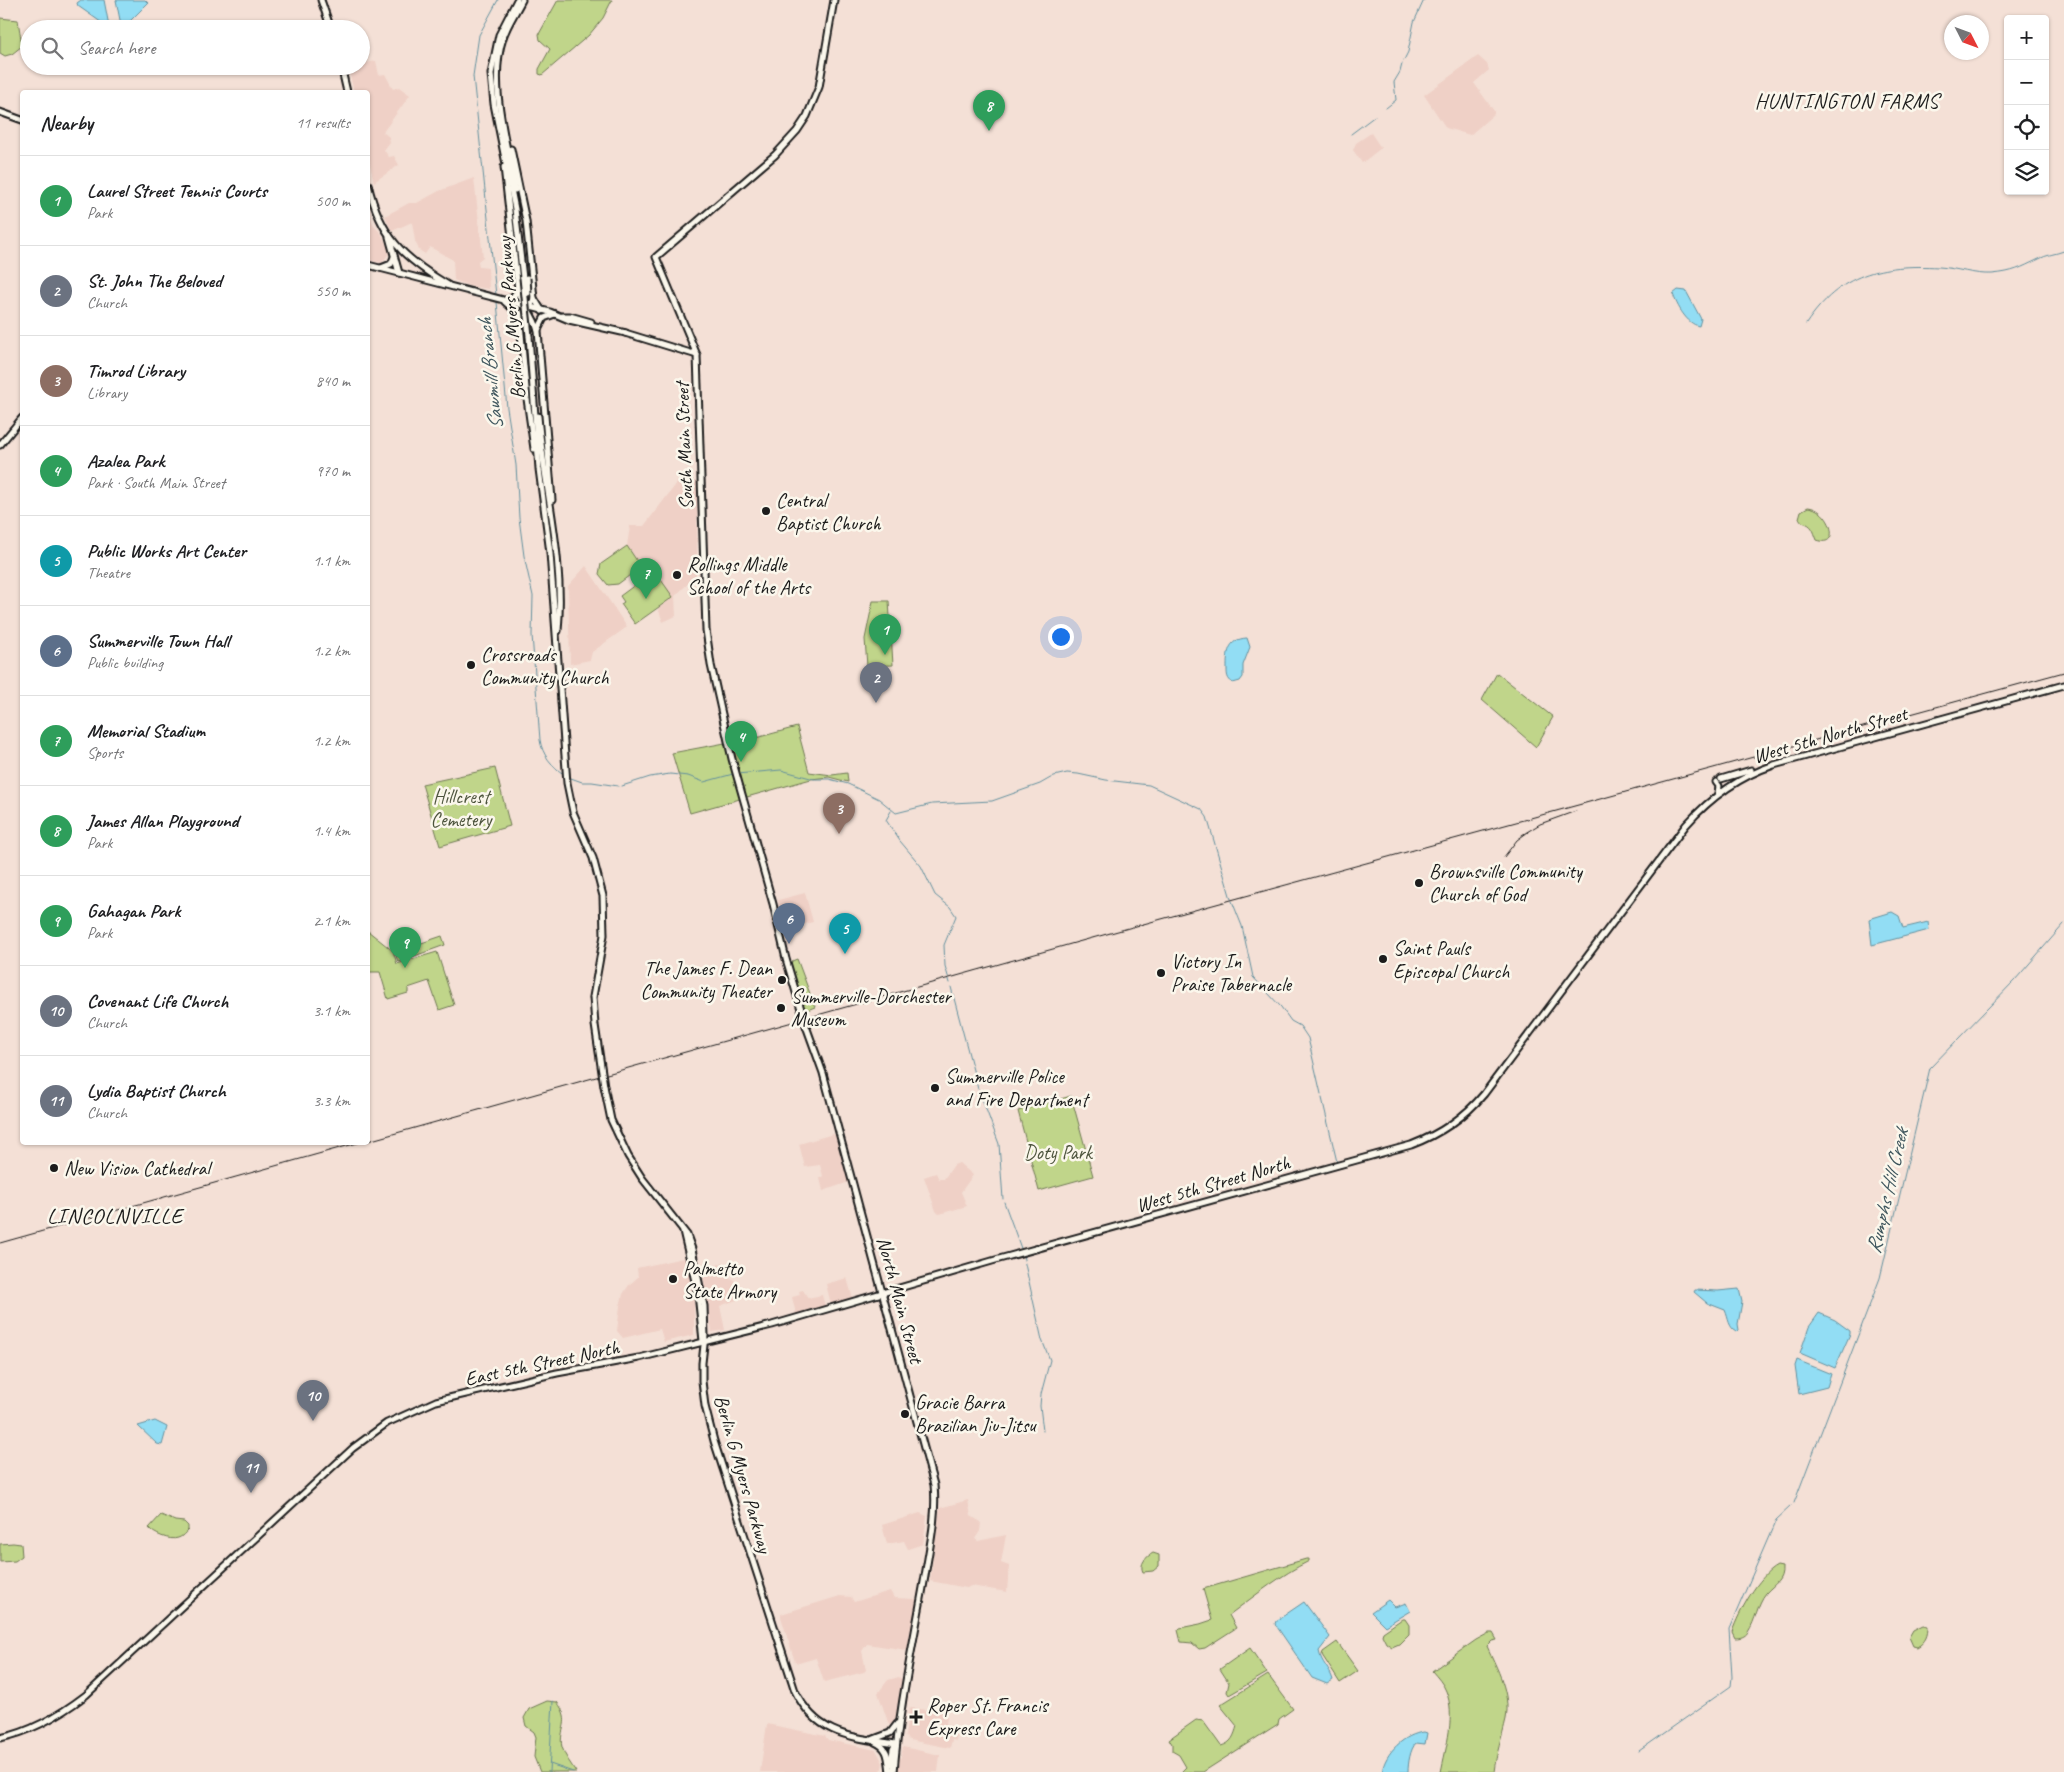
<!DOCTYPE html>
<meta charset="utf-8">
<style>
body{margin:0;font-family:Caveat,sans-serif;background:#f6f6f6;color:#202124}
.controls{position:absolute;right:15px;top:15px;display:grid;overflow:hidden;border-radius:5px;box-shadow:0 1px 4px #0004}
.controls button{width:45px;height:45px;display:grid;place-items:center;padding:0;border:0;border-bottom:1px solid #e0e0e0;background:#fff;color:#202124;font:25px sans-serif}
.compass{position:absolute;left:1944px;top:15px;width:45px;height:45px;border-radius:50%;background:#fff;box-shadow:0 1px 4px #0004;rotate:132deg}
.you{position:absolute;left:1060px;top:636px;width:18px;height:18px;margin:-12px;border:4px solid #fff;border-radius:50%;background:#1a73e8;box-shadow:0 0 0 8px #1a73e833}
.badge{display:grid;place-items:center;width:32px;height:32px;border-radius:50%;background:#111827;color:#fff;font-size:16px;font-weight:700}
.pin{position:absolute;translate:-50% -41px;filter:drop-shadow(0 1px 2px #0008)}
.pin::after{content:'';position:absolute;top:26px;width:18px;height:15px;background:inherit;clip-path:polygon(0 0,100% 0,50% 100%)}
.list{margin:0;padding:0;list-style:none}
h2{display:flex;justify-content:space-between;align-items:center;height:65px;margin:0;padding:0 20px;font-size:21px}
h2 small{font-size:16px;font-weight:400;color:#757577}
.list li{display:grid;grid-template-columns:32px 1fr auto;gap:15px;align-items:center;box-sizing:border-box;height:90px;padding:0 20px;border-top:1px solid #e0e0e0}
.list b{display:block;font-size:19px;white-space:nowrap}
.list p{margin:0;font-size:16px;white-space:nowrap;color:#757577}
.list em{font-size:16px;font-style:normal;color:#757577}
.icon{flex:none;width:28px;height:28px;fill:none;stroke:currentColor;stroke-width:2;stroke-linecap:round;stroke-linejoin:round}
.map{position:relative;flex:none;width:2064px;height:1772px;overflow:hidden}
.search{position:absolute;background:#fff;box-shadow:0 1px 4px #0004;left:20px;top:20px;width:350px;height:55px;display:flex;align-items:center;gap:12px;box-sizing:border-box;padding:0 18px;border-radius:28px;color:#757577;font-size:19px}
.panel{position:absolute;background:#fff;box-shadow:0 1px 4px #0004;left:20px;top:90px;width:350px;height:1055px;border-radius:5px}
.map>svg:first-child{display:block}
.built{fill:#efd0c6}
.green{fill:#c0d58a;stroke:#6e7853}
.water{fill:#92ddf4;stroke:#63909e}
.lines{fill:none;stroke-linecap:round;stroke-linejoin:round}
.stream{stroke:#63909e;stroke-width:1}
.major-casing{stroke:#1c1c1c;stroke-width:9}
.major{stroke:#fbf7ec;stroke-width:5}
.rail{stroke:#1c1c1c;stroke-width:1}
.major-bridge-casing{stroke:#1c1c1c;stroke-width:9;stroke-linecap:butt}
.major-bridge{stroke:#fbf7ec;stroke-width:5}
.poi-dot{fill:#1c1c1c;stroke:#fbf7ec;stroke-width:2}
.labels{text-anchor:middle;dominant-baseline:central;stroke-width:5;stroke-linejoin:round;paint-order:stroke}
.street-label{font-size:20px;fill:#1c1c1c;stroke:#fbf7ec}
.poi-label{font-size:20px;fill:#1c1c1c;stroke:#fbf7ec;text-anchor:start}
.park-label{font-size:20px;fill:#4d543d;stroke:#fbf7ec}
.neighbourhood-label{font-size:21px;letter-spacing:1px;fill:#1c1c1c;stroke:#fbf7ec}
.water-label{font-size:21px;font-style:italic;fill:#3f565d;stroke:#fbf7ec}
.quarter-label{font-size:22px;letter-spacing:1px;fill:#1c1c1c;stroke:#fbf7ec}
</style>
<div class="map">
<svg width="2064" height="1772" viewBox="0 0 2064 1772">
<rect width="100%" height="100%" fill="#f4e0d6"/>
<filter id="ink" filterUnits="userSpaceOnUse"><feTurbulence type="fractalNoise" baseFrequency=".02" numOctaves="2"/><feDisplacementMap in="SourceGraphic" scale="10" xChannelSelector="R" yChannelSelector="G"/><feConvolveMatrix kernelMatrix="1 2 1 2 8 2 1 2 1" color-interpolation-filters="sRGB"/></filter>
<g filter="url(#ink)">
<g class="built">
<path d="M1478 56 1487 64 1489 70 1474 83 1494 111V114L1470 135 1446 128 1424 95Z"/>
<path d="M376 61 379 75 385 74 393 89 399 87 410 95 383 132 389 137 390 142 384 150 389 157 394 156 399 165 374 182 368 156V92H354L348 67 361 66V64Z"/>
<path d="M1371 133 1381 148 1362 163 1353 150 1356 143Z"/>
<path d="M474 178 483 257 478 261 479 267 488 268 489 289 469 286 454 280 453 260 430 247 425 254 419 250 415 241 412 222 392 231 385 216 409 203H417L439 191Z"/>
<path d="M368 197 370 207 368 211 374 226 381 233 390 252 382 263 368 260Z"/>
<path d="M697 481V569L696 576 675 596 676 616 663 622 658 608 673 597 651 582 627 546 630 526H644L677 483Z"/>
<path d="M586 566 627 627 592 652 590 660 570 664 568 586Z"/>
<path d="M805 893 813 922 785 929 778 900Z"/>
<path d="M833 1134 837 1136 849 1182 823 1191 820 1178 823 1176 820 1165 805 1167 799 1144Z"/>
<path d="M959 1163 973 1175 961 1192 967 1206 939 1214 936 1211 924 1177 936 1173 939 1179H944L954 1165Z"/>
<path d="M683 1258 687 1259 691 1279 690 1280 694 1303V1335L664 1342 660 1329 623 1338 617 1331 620 1306 623 1294 629 1285 638 1277 637 1268Z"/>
<path d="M723 1263 725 1274 734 1280 739 1299 720 1306 725 1330 712 1332 702 1269Z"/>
<path d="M847 1278 853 1299 831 1304 826 1284Z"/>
<path d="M803 1290 808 1298 822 1295 825 1306 796 1314 792 1297 800 1295 799 1291Z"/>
<path d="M968 1500 971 1516 981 1522 980 1531 975 1539 978 1541 1006 1535 1001 1563 1009 1566 1007 1592 971 1586 967 1588 930 1581 940 1508Z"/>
<path d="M920 1513 927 1516 923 1544 908 1549 904 1541 887 1544 882 1525Z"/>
<path d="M890 1591 894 1598 915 1599 917 1602 907 1650 867 1644 862 1651 866 1670 864 1672 824 1682 816 1658 799 1663 795 1662 781 1617V1614L840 1596 851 1597 854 1602Z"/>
<path d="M899 1677 902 1680 895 1723 889 1725 878 1693 888 1680Z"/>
<path d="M911 1708 943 1712 947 1717 946 1725 958 1728 956 1741 952 1740 950 1748 909 1740 905 1736 909 1710Z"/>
<path d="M767 1724 806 1732 825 1736 828 1740 876 1750 883 1763 881 1772H760Z"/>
<path d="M903 1747 940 1755 938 1772H897Z"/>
</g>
<g class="green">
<path d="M558 0H612L603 18 589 35 542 75 539 74V69L550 49 540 40 539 34Z"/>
<path d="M0 18 18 20 22 46 12 54 5 56 0 53Z"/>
<path d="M1808 507C1831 509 1842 549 1817 540 1813 530 1813 525 1802 522L1799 518 1801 511Z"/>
<path d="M627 546 641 567 618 584 608 585 599 574 601 564Z"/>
<path d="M647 576 651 582 659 577 673 597 635 624 621 604 624 602 620 596Z"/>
<path d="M873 601H889L893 665 867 666 865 639Z"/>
<path d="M1497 673 1553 717 1536 747 1482 700Z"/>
<path d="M797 727 809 772 832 775 847 773 848 782 829 777 811 779 690 813 672 753 725 743 727 747 733 744Z"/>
<path d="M495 768 510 826 440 846 422 784Z"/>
<path d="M368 931 393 951 397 964 437 952 454 1005 439 1010 429 981 408 988V993L388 999 380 972H368Z"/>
<path d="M442 936 445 945 398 962 395 952Z"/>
<path d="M797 959 815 1007 802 1012 791 964 792 961Z"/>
<path d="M1071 1096 1093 1176 1039 1191 1018 1111Z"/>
<path d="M161 1515 175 1521 184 1522 188 1526V1530C185 1533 182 1537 178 1538 170 1541 153 1534 149 1528Z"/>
<path d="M13 1543 21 1544 22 1556 15 1561 0 1562V1544Z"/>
<path d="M1153 1553 1159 1555V1566L1153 1571 1143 1572C1139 1564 1146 1557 1153 1553Z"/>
<path d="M1306 1559H1309V1561C1281 1575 1257 1594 1233 1612L1229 1615 1236 1628 1205 1648 1199 1649 1192 1643 1181 1642 1178 1630 1180 1628 1200 1624 1212 1620 1203 1589Z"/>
<path d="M1777 1566 1782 1567C1783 1581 1774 1584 1766 1593 1757 1604 1756 1620 1748 1632 1745 1637 1740 1638 1735 1638L1732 1632C1739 1612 1758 1576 1777 1566Z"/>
<path d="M1402 1619H1405L1409 1625V1634L1399 1644 1392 1647 1386 1643 1382 1635 1383 1632Z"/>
<path d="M1923 1625 1928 1626C1928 1635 1926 1642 1917 1647L1913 1646 1909 1637 1913 1630Z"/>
<path d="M1489 1633H1493L1497 1640 1492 1641 1487 1646C1497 1669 1511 1693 1506 1719 1502 1737 1496 1754 1494 1772H1441C1446 1747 1456 1715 1446 1691 1443 1683 1437 1677 1432 1671L1476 1640Z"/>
<path d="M1337 1642 1358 1671 1340 1683 1322 1655 1323 1652Z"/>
<path d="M1250 1648 1267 1673 1229 1695 1227 1692 1229 1683 1220 1669Z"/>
<path d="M1268 1675 1293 1709 1279 1719 1278 1724 1203 1772H1181L1186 1767 1179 1755 1172 1751V1744L1169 1739 1196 1720 1203 1721 1221 1746C1232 1743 1234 1736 1237 1726L1220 1705Z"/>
<path d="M547 1701 557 1702C573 1722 558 1729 562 1747 565 1757 571 1764 576 1772H540L534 1757 536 1737 534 1732 526 1726 524 1718 529 1709Z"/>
</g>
<g class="water">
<path d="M81 0H104L109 26 105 25 78 6 77 3Z"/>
<path d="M116 0H145L148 3 129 22 121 25Z"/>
<path d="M1678 290 1686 291 1701 319 1699 326C1687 324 1677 306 1673 294Z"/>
<path d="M1247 638 1250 647 1243 665V677L1240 681 1233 683C1227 679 1227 675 1227 669 1227 654 1227 639 1247 638Z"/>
<path d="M1892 912 1899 916 1903 928 1928 922 1929 930 1872 945 1869 919Z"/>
<path d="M1739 1289 1742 1302 1738 1324 1739 1330 1737 1332C1728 1327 1729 1319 1725 1310L1707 1303 1694 1292 1695 1290 1718 1291Z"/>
<path d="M1819 1313 1835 1320 1850 1331V1334L1835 1368 1800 1353 1809 1327Z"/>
<path d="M1797 1360 1831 1374 1827 1387 1799 1394 1795 1366Z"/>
<path d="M155 1421 167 1427 162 1445 157 1444 138 1426Z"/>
<path d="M1388 1600 1395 1607 1406 1603 1410 1611 1385 1626 1371 1612Z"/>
<path d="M1304 1602 1330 1637 1319 1651C1321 1663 1330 1669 1333 1680L1327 1684 1312 1678 1275 1624 1276 1621Z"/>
<path d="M1424 1732 1427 1733 1425 1744 1416 1743C1410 1749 1408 1764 1408 1772H1382C1385 1752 1405 1734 1424 1732Z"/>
</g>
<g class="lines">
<g class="stream">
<path d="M1404 60 1408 52 1414 22 1424 0"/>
<path d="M1386 108 1396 100 1394 82 1400 72 1402 64"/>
<path d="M1351 134 1375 116"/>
<path d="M496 295 473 76 479 35 498 0"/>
<path d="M497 302 507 408 516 465 519 518 524 556 533 596 532 635 540 740C542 754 552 767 565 775"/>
<path d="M1806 324C1840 273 1881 264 1939 267 1957 268 1974 275 1992 274 2014 272 2020 268 2039 259 2046 255 2056 254 2064 251"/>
<path d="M737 774 781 770 814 779H829L848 784 879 799 896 813 932 804 992 801 1040 784 1054 776 1067 773 1078 774 1106 780 1149 785 1201 809 1207 817 1231 899"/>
<path d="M568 777 582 782H592L618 786"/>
<path d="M622 786 650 777 670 774 688 776 704 782 733 774"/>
<path d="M891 811 886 820 900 841 921 866 935 895 950 907 956 916 944 945 945 966 950 983"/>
<path d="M1232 901 1242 926 1253 977 1281 1007 1291 1021 1300 1026 1308 1038 1321 1094"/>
<path d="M951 987 978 1089"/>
<path d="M980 1093 999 1144 1003 1199"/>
<path d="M1322 1098 1337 1162"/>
<path d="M1004 1202 1022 1251"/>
<path d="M1023 1255 1042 1340 1050 1360 1041 1394 1040 1406 1043 1431"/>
<path d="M1794 1503 1880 1278 1930 1068 2015 980 2064 924"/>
<path d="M1639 1751 1731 1686 1732 1677 1729 1629 1776 1520 1791 1506"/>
<path d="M550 1764 573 1772"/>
<path d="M549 1772 553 1701"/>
</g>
<g class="major-casing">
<g id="major">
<path d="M321 0 331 29"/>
<path d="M517 0 499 35 491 74 494 104 515 209 523 278"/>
<path d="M834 0 819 87 807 116 797 131 775 155 656 257 697 355 706 630 711 665 732 759 773 904 786 959 806 1026 823 1073 934 1485C937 1515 930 1545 925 1576 914 1641 899 1706 894 1772"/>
<path d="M341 66 347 92"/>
<path d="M0 112 22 120"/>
<path d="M511 149 526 221 534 298 542 311"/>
<path d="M504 167 518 290 512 298 505 301"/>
<path d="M368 184C380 236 403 258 448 285"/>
<path d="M515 190C507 144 488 83 503 38 507 25 516 12 522 0"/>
<path d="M389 237 399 273"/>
<path d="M368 265 550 312 569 320 626 333"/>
<path d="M381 268 391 264 394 257"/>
<path d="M518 290C522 305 534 314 538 331L552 500"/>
<path d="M534 298C532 310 520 307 520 323L527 399 534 449"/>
<path d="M505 302 515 311 519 320"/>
<path d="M562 316H570L591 322"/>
<path d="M538 330 544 318 555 314"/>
<path d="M625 333 697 355"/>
<path d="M529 336 539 469 550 553 567 783 573 812 593 858 603 896 604 935 593 997"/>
<path d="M538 416C544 487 565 558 558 631"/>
<path d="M0 445 22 418"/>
<path d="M1721 779 1751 770"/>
<path d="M1716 782 1719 786 1718 793"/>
<path d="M604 1086 611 1120 628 1156 642 1178 687 1235 692 1249 704 1306 705 1336 702 1363V1381L705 1406 714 1441 795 1691C817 1736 852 1737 896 1744"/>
<path d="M683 1231 698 1294 703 1341"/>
<path d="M0 1738C32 1732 60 1715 86 1695L353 1448 387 1423 436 1401 557 1373 639 1358 772 1325 999 1259 1411 1145C1440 1134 1464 1118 1484 1094L1686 825C1711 797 1738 777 1774 765L2064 685"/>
<path d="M874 1739 890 1733 897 1724"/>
<path d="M875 1742C889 1748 888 1758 890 1772"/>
<path d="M891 1764 893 1749 896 1744"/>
</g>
</g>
<use href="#major" class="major"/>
<g class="rail">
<path d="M1522 835 1540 824 1576 811"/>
<path d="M1504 857 1517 840 1528 832"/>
<path d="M368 1141 1085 940 2064 672"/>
<path d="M0 1243 361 1142"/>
</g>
<g class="major-bridge-casing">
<g id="major-bridge">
<path d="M523 278 529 336"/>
<path d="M527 278 528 293"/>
<path d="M593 997 595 1025 604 1086"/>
</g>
</g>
<use href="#major-bridge" class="major-bridge"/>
</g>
</g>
<g class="poi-dot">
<circle cx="766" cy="511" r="5"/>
<circle cx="677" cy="575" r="5"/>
<circle cx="471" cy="665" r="5"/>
<circle cx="1419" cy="883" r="5"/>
<circle cx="1383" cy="959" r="5"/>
<circle cx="1161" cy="973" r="5"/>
<circle cx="782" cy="980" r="5"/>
<circle cx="781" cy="1008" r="5"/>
<circle cx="935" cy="1088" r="5"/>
<circle cx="54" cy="1168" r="5"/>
<circle cx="673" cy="1279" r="5"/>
<circle cx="905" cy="1414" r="5"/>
<path d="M913.5 1709.5h5v5h5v5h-5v5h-5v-5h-5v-5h5z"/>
</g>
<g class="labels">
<g class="street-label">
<text transform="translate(511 318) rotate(-95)">Berlin G Myers Parkway</text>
<text transform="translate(684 446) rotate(-92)">South Main Street</text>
<text transform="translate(1830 735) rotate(-16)">West 5th North Street</text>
<text transform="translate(1213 1184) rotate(-16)">West 5th Street North</text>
<text transform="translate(900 1300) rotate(75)">North Main Street</text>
<text transform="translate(542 1363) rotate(-12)">East 5th Street North</text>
<text transform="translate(743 1474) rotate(74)">Berlin G Myers Parkway</text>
</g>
<g class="poi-label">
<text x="776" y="500">Central<tspan x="776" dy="23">Baptist Church</tspan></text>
<text x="687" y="564">Rollings Middle<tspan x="687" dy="23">School of the Arts</tspan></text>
<text x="481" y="654">Crossroads<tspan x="481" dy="23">Community Church</tspan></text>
<text x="1429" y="871">Brownsville Community<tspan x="1429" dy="23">Church of God</tspan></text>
<text x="1393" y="948">Saint Pauls<tspan x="1393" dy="23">Episcopal Church</tspan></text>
<text x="1171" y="961">Victory In<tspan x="1171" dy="23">Praise Tabernacle</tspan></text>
<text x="772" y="968" text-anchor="end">The James F. Dean<tspan x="772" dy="23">Community Theater</tspan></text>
<text x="791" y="996">Summerville-Dorchester<tspan x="791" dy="23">Museum</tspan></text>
<text x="945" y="1076">Summerville Police<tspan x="945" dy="23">and Fire Department</tspan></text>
<text x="64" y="1168">New Vision Cathedral</text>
<text x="683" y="1268">Palmetto<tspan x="683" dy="23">State Armory</tspan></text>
<text x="915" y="1402">Gracie Barra<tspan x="915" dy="23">Brazilian Jiu-Jitsu</tspan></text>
<text x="927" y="1705">Roper St. Francis<tspan x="927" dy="23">Express Care</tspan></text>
</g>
<g class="park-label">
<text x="461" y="796">Hillcrest<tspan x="461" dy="23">Cemetery</tspan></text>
<text x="1058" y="1152">Doty Park</text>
</g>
<g class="neighbourhood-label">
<text x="1847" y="101">HUNTINGTON FARMS</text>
</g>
<g class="water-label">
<text transform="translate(490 374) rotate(-96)">Sawmill Branch</text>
<text transform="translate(1887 1191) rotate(-77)">Rumphs Hill Creek</text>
</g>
<g class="quarter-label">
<text x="115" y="1216">LINCOLNVILLE</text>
</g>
</g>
</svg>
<div class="controls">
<button>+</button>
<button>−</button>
<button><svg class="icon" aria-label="locate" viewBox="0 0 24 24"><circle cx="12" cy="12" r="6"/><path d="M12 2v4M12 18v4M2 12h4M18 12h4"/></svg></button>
<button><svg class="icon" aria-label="layers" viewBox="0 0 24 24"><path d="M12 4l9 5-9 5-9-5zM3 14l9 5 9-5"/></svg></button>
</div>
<svg class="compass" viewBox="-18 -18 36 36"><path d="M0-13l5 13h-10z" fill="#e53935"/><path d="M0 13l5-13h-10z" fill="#757577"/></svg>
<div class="you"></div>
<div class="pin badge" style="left:885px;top:655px;background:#2e9e5b">1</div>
<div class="pin badge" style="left:876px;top:703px;background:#6b7280">2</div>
<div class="pin badge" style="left:839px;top:834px;background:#8d6e63">3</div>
<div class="pin badge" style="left:741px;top:762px;background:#2e9e5b">4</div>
<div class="pin badge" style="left:845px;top:954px;background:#0f9aa8">5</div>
<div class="pin badge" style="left:789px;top:944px;background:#5c6f8a">6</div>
<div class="pin badge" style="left:646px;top:599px;background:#2e9e5b">7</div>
<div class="pin badge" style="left:989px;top:131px;background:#2e9e5b">8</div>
<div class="pin badge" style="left:405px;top:968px;background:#2e9e5b">9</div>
<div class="pin badge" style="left:313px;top:1421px;background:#6b7280">10</div>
<div class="pin badge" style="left:251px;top:1493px;background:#6b7280">11</div>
<div class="search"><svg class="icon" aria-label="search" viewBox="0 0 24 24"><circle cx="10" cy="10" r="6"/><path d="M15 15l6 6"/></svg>Search here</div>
<section class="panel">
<h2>Nearby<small>11 results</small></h2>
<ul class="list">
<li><span class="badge" style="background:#2e9e5b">1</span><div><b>Laurel Street Tennis Courts</b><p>Park</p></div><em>500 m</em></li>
<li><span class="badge" style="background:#6b7280">2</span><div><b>St. John The Beloved</b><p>Church</p></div><em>550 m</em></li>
<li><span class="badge" style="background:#8d6e63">3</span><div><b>Timrod Library</b><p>Library</p></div><em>840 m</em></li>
<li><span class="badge" style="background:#2e9e5b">4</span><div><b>Azalea Park</b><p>Park · South Main Street</p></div><em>970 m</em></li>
<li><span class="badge" style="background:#0f9aa8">5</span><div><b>Public Works Art Center</b><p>Theatre</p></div><em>1.1 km</em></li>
<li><span class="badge" style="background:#5c6f8a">6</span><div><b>Summerville Town Hall</b><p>Public building</p></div><em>1.2 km</em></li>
<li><span class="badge" style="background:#2e9e5b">7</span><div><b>Memorial Stadium</b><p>Sports</p></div><em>1.2 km</em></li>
<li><span class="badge" style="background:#2e9e5b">8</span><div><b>James Allan Playground</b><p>Park</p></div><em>1.4 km</em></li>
<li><span class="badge" style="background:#2e9e5b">9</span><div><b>Gahagan Park</b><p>Park</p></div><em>2.1 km</em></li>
<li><span class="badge" style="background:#6b7280">10</span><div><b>Covenant Life Church</b><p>Church</p></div><em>3.1 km</em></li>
<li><span class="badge" style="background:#6b7280">11</span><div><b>Lydia Baptist Church</b><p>Church</p></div><em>3.3 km</em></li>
</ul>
</section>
</div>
